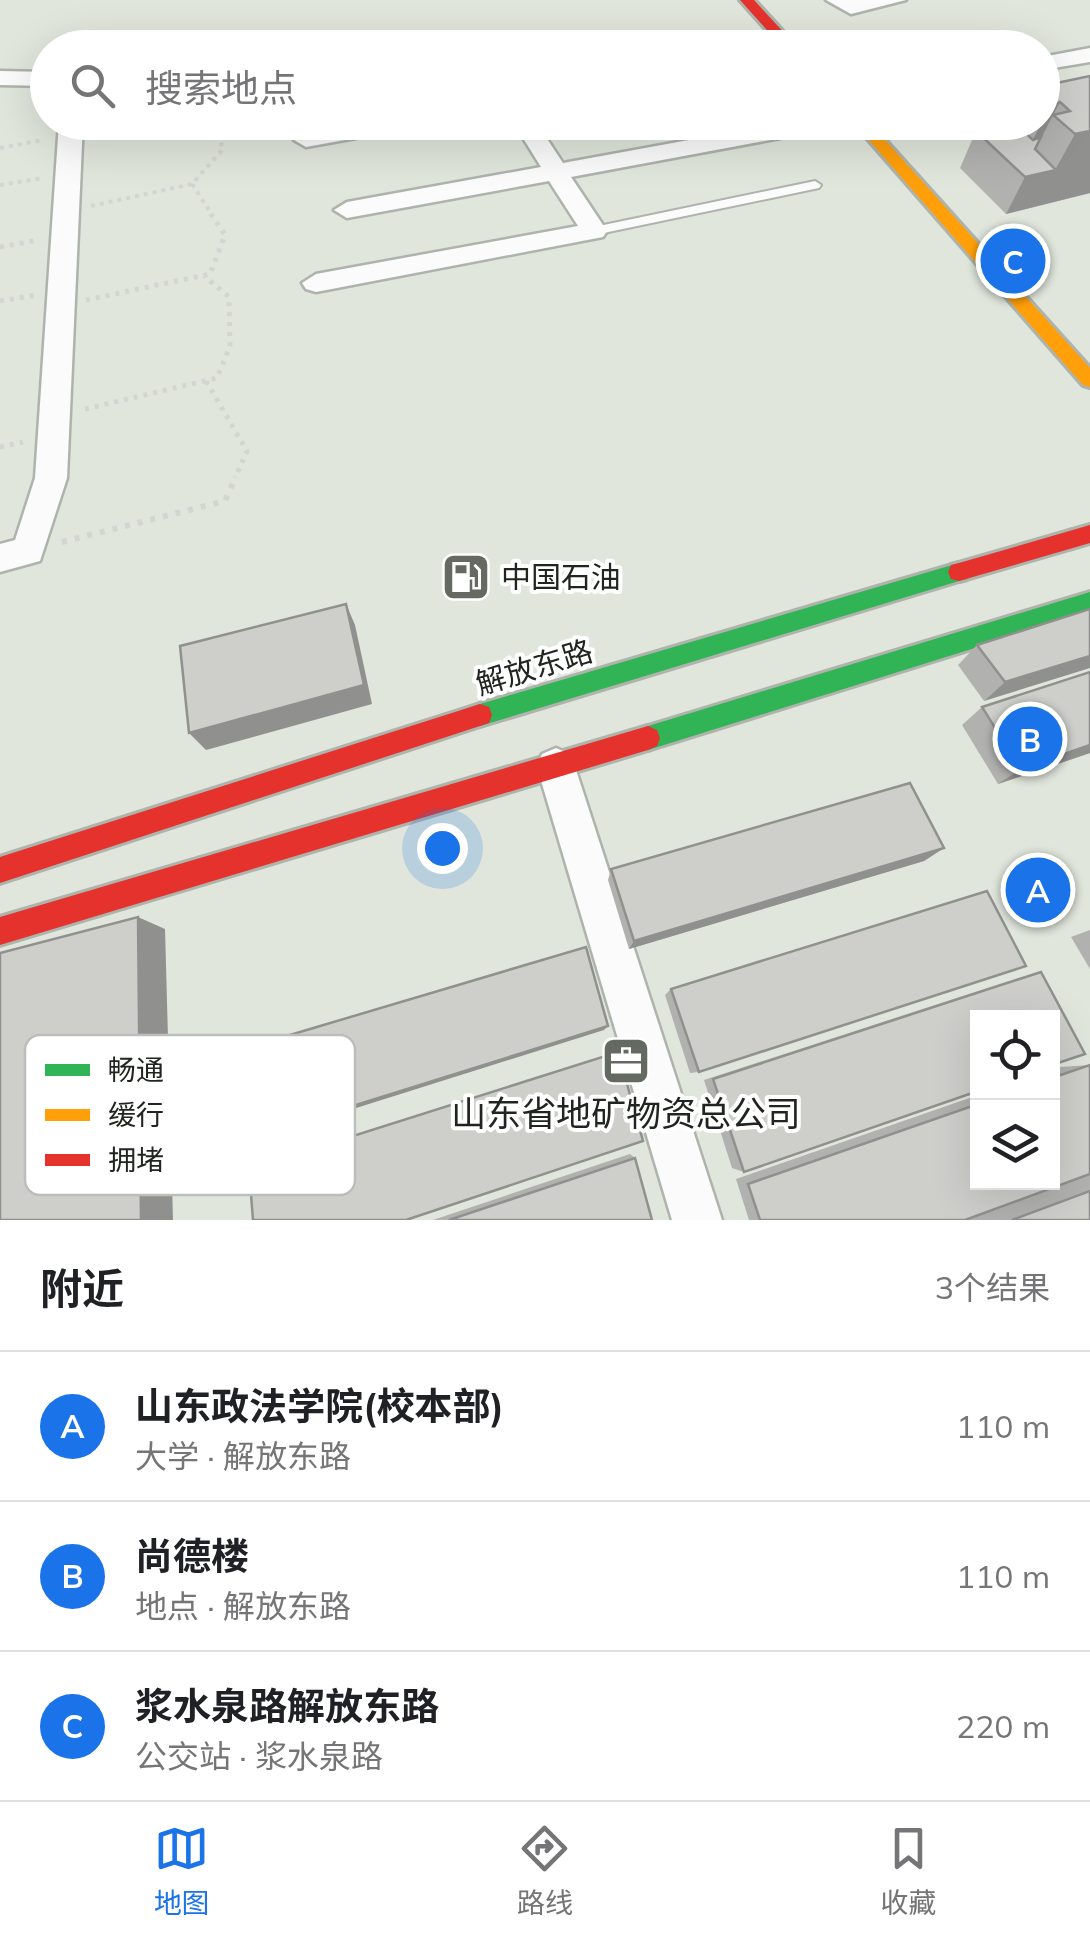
<!DOCTYPE html>
<html lang="zh">
<meta charset="utf-8">
<style>
body{margin:0;font-family:Mulish,"Noto Sans SC",sans-serif;background:#f2f2f2;color:#202124}
.controls{position:absolute;right:30px;bottom:30px;display:grid;overflow:hidden;border-radius:0px;box-shadow:0 10px 40px #0002}
.controls button{width:90px;height:90px;display:grid;place-items:center;padding:0;border:0;border-bottom:2px solid #e0e0e0;background:#fff;color:#202124;font:50px sans-serif}
.you{position:absolute;left:442px;top:848px;width:35px;height:35px;margin:-25px;border:8px solid #fff;border-radius:50%;background:#1a73e8;box-shadow:0 0 0 15px #1a73e833}
.badge{display:grid;place-items:center;width:65px;height:65px;border-radius:50%;background:#1a73e8;color:#fff;font-size:32px;font-weight:700}
.pin{position:absolute;translate:-50% -50%;border:5px solid #fff;box-shadow:0 2px 10px #0006}
.list{margin:0;padding:0;list-style:none}
h2{display:flex;justify-content:space-between;align-items:center;height:130px;margin:0;padding:0 40px;font-size:42px}
h2 small{font-size:32px;font-weight:400;color:#757577}
.list li{display:grid;grid-template-columns:65px 1fr auto;gap:30px;align-items:center;box-sizing:border-box;height:150px;padding:0 40px;border-top:2px solid #e0e0e0}
.list b{display:block;font-size:38px;white-space:nowrap}
.list p{margin:0;font-size:32px;white-space:nowrap;color:#757577}
.list em{font-size:32px;font-style:normal;color:#757577}
.icon{flex:none;width:55px;height:55px;fill:none;stroke:currentColor;stroke-width:2;stroke-linecap:round;stroke-linejoin:round}
.map{position:relative;flex:none;width:1090px;height:1220px;overflow:hidden}
.search{position:absolute;background:#fff;box-shadow:0 10px 40px #0002;left:30px;right:30px;top:30px;height:110px;display:flex;align-items:center;gap:25px;box-sizing:border-box;padding:0 35px;border-radius:55px;color:#757577;font-size:38px}
.sheet{height:580px;background:#fff}
nav{display:flex;justify-content:space-around;align-items:center;box-sizing:border-box;height:140px;border-top:2px solid #e0e0e0;background:#fff;font-size:28px;color:#757577}
nav a{display:grid;justify-items:center;gap:5px}
nav .on{color:#1a73e8}
.map>svg:first-child{display:block}
.lines{fill:none;stroke-linecap:round;stroke-linejoin:round}
.lane-casing{stroke:#aeb3ac;stroke-width:4}
.street-casing{stroke:#aeb3ac;stroke-width:5}
.fast-casing{stroke:#aeb3ac;stroke-width:6}
.slow-casing{stroke:#aeb3ac;stroke-width:6}
.jam-casing{stroke:#aeb3ac;stroke-width:6}
.path-far2{stroke:#d3d5d3;stroke-width:4;stroke-dasharray:4 5;stroke-linecap:butt}
.path-far1{stroke:#d3d5d3;stroke-width:5;stroke-dasharray:4 6;stroke-linecap:butt}
.path{stroke:#d3d5d3;stroke-width:6;stroke-dasharray:5 8;stroke-linecap:butt}
.lane{fill:#fafbfa;fill-rule:evenodd}
.street{fill:#fafbfa;fill-rule:evenodd}
.fast{fill:#30b455;fill-rule:evenodd}
.slow{fill:#ff9f0a;fill-rule:evenodd}
.jam{fill:#e5322d;fill-rule:evenodd}
.wall{fill:#b1b1af}
.shaded-wall{fill:#90908e}
.building{fill:#cececb;stroke:#90908e;stroke-width:2.5}
.labels{text-anchor:middle;dominant-baseline:central;stroke-width:8;stroke-linejoin:round;paint-order:stroke}
.poi-label{font-size:30px;fill:#21251f;stroke:#fff;text-anchor:start}
.street-label{font-size:30px;fill:#21251f;stroke:#fff}
.near-poi-label{font-size:35px;fill:#21251f;stroke:#fff}
.key{fill:#fff;stroke:#bcbebc;stroke-width:2.5}
.key-label{font-size:28px;fill:#21251f}
</style>
<div class="map">
<svg width="1090" height="1220" viewBox="0 0 1090 1220">
<rect width="100%" height="100%" fill="#e0e6dc"/>
<g class="lines">
<g class="lane-casing">
<path id="lane" d="M815 181 821 185 819 188 594 235 588 231 594 227Z"/>
</g>
<g class="street-casing">
<g id="street">
<path d="M826 0H906L851 14Z"/>
<path d="M473 42 493 43 495 48H463Z"/>
<path d="M1090 48V62L1042 70V57Z"/>
<path d="M0 71 48 72V86L0 85Z"/>
<path d="M59 122H83L67 478 40 561 0 572V544L15 540 35 478Z"/>
<path d="M364 122H417L406 129 306 147 294 140 298 135Z"/>
<path d="M513 122H536L563 163 787 122H840L829 129 571 177 607 231 603 237 316 292 306 289 302 283 316 274 578 226 549 181 347 218 334 210 347 202 541 167Z"/>
<path d="M556 748 570 754 575 767 722 1220H672L537 767 542 754Z"/>
</g>
</g>
<g class="fast-casing">
<g id="fast">
<path d="M959 563 967 565 970 572 967 579 959 581 480 726 471 723 468 715 471 707 480 704Z"/>
<path d="M1090 592V612L648 750 639 746 636 738 639 730 648 726Z"/>
</g>
</g>
<g class="slow-casing">
<path id="slow" d="M853 122H869L1090 368V387L1083 385Z"/>
</g>
<g class="jam-casing">
<g id="jam">
<path d="M740 0H754L798 48H783Z"/>
<path d="M1090 525V543L959 581 951 579 948 572 951 565 959 563Z"/>
<path d="M480 704 489 707 492 715 489 723 480 726 0 883V857Z"/>
<path d="M648 726 657 730 660 738 657 746 648 750 0 945V917Z"/>
</g>
</g>
<g class="path-far2">
<path d="M0 148 43 140"/>
<path d="M192 184 211 213"/>
<path d="M0 185 43 178"/>
<path d="M91 206 192 184 223 149 213 122"/>
</g>
<g class="path-far1">
<path d="M0 247 38 240"/>
<path d="M86 300 210 274 225 235 209 211"/>
<path d="M0 301 36 295"/>
<path d="M206 381 247 451 235 478"/>
<path d="M85 409 217 378 230 346 229 297 204 276"/>
<path d="M0 447 23 442"/>
</g>
<path class="path" d="M62 542 225 501 236 476"/>
<use href="#lane" class="lane"/>
<use href="#street" class="street"/>
<use href="#fast" class="fast"/>
<use href="#slow" class="slow"/>
<use href="#jam" class="jam"/>
</g>
<g class="wall">
<path d="M1090 76V193L1006 214 960 168 976 131 1015 122H1042V86Z"/>
<path d="M1090 609 984 701 958 665 977 645Z"/>
<path d="M982 707 1090 753 998 784 962 725Z"/>
<path d="M944 848 924 861 629 949 608 880 611 869Z"/>
<path d="M1090 930V969L1071 937Z"/>
<path d="M1041 972 744 1172 732 1168 704 1080 1015 979Z"/>
<path d="M671 989 699 1072 690 1073 665 995Z"/>
<path d="M1090 1065V1220H749L736 1179 978 1095V1182H1052V1069L1060 1067Z"/>
<path d="M630 1154 635 1158 652 1220H433Z"/>
</g>
<g class="shaded-wall">
<path d="M1060 102 1022 174 1017 170 1051 105Z"/>
<path d="M1090 131V193L1006 214 1025 177 1055 170 1075 134Z"/>
<path d="M346 604 355 625 372 704 206 750 189 733Z"/>
<path d="M1090 656V668L984 701 1005 682Z"/>
<path d="M1090 745V753L998 784 1021 769Z"/>
<path d="M944 848 924 861 629 949 634 941Z"/>
<path d="M138 917 165 929 173 1220H141Z"/>
<path d="M608 1026 604 1030 261 1138 244 1140Z"/>
</g>
<g class="building">
<path d="M1090 76V131L1075 134 1053 115 1070 111 1060 102 1051 105 1042 98V86Z"/>
<path d="M1015 123 1033 140 1041 137 1035 149 1056 170 1025 177 976 131Z"/>
<path d="M346 604 364 685 189 733 180 646Z"/>
<path d="M1090 609V656L1005 682 977 645Z"/>
<path d="M1090 672V745L1021 769 982 707Z"/>
<path d="M910 783 944 848 634 941 611 869Z"/>
<path d="M987 891 1026 966 699 1072 671 989Z"/>
<path d="M138 917 141 1220H0V953Z"/>
<path d="M586 947 608 1026 244 1140 236 1051Z"/>
<path d="M1041 972 1085 1054 1052 1065V1018H978V1091L744 1172 713 1079Z"/>
<path d="M618 1052 643 1141 406 1220H253L249 1169Z"/>
<path d="M1090 1065V1174L965 1220H760L748 1184 978 1104V1182H1052V1078Z"/>
<path d="M635 1158 652 1220H449Z"/>
<path d="M1090 1191V1220H1012Z"/>
</g>
<defs>
<g id="fuel-square" transform="scale(2.5)"><rect x="-9" y="-9" width="18" height="18" rx="4" fill="#646961" stroke="#fff"/><path d="M-5.5-6h7V0h2V4h1.3V-2.5L3-4.5l.8-.8L6-3V5H2.5V1h-1V6h-7ZM-4.2-4.7v3.2H.2V-4.7Z" fill="#fff"/></g>
<g id="office-square" transform="scale(2.5)"><rect x="-9" y="-9" width="18" height="18" rx="4" fill="#646961" stroke="#fff"/><path d="M-6-3h4V-5.5h4V-3h4V5H-6ZM-1-4.5V-3h2v-1.5ZM-6 0V1H6V0Z" fill="#fff"/></g>
</defs>
<g fill-rule="evenodd">
<use href="#fuel-square" x="466" y="577"/>
<use href="#office-square" x="626" y="1061"/>
</g>
<g class="labels">
<g class="poi-label">
<text x="501" y="577">中国石油</text>
</g>
<g class="street-label">
<text transform="translate(534 667) rotate(-17)">解放东路</text>
</g>
<g class="near-poi-label">
<text x="626" y="1113">山东省地矿物资总公司</text>
</g>
</g>
<rect x="25" y="1035" width="330" height="160" rx="15" class="key"/>
<rect x="45" y="1064" width="45" height="12" fill="#30b455"/>
<rect x="45" y="1109" width="45" height="12" fill="#ff9f0a"/>
<rect x="45" y="1154" width="45" height="12" fill="#e5322d"/>
<g class="key-label">
<text x="108" y="1080">畅通</text>
<text x="108" y="1125">缓行</text>
<text x="108" y="1170">拥堵</text>
</g>
</svg>
<div class="controls">
<button><svg class="icon" aria-label="locate" viewBox="0 0 24 24"><circle cx="12" cy="12" r="6"/><path d="M12 2v4M12 18v4M2 12h4M18 12h4"/></svg></button>
<button><svg class="icon" aria-label="layers" viewBox="0 0 24 24"><path d="M12 4l9 5-9 5-9-5zM3 14l9 5 9-5"/></svg></button>
</div>
<div class="you"></div>
<div class="pin badge" style="left:1038px;top:890px">A</div>
<div class="pin badge" style="left:1030px;top:739px">B</div>
<div class="pin badge" style="left:1013px;top:261px">C</div>
<div class="search"><svg class="icon" aria-label="search" viewBox="0 0 24 24"><circle cx="10" cy="10" r="6"/><path d="M15 15l6 6"/></svg>搜索地点</div>
</div>
<section class="sheet">
<h2>附近<small>3个结果</small></h2>
<ul class="list">
<li><span class="badge">A</span><div><b>山东政法学院(校本部)</b><p>大学 · 解放东路</p></div><em>110 m</em></li>
<li><span class="badge">B</span><div><b>尚德楼</b><p>地点 · 解放东路</p></div><em>110 m</em></li>
<li><span class="badge">C</span><div><b>浆水泉路解放东路</b><p>公交站 · 浆水泉路</p></div><em>220 m</em></li>
</ul>
</section>
<nav>
<a class="on"><svg class="icon" aria-label="map" viewBox="0 0 24 24"><path d="M3 6l6-2 6 2 6-2v14l-6 2-6-2-6 2zM9 4v14M15 6v14"/></svg>地图</a>
<a><svg class="icon" aria-label="directions" viewBox="0 0 24 24"><path d="M12 3l9 9-9 9-9-9zM9 14v-3h6M13 9l2 2-2 2"/></svg>路线</a>
<a><svg class="icon" aria-label="saved" viewBox="0 0 24 24"><path d="M7 4h10v16l-5-4-5 4z"/></svg>收藏</a>
</nav>
